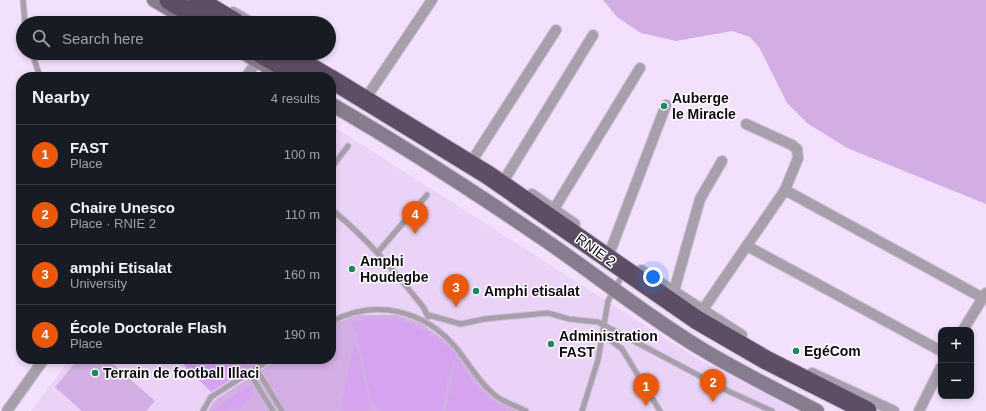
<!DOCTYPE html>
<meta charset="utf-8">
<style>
body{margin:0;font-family:Helvetica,sans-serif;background:#20242c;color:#f1f3f6}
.controls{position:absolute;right:12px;bottom:12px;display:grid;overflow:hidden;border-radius:8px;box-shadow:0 2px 6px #0003}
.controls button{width:36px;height:36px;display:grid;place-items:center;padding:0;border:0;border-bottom:1px solid #363941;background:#171b24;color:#f1f3f6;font:20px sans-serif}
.you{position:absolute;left:653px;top:277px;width:14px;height:14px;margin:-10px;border:3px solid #fff;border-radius:50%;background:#1a73e8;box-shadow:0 0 0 6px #1a73e833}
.badge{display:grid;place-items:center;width:26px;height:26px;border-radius:50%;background:#ea580c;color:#fff;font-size:13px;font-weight:700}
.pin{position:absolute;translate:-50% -33px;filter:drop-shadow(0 1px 2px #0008)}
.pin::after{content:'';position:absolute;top:21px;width:14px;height:12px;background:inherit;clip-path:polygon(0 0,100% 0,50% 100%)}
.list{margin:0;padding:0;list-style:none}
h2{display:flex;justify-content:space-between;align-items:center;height:52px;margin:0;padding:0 16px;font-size:17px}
h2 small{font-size:13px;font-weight:400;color:#9ea1a6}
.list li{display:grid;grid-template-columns:26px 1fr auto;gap:12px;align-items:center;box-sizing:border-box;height:60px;padding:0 16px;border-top:1px solid #363941}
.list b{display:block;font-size:15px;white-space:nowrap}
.list p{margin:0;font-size:13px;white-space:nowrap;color:#9ea1a6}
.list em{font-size:13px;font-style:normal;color:#9ea1a6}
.icon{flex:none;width:22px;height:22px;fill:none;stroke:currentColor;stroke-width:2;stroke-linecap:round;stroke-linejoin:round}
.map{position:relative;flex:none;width:986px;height:411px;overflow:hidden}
.search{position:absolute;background:#171b24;box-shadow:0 2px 6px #0003;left:16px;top:16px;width:320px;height:44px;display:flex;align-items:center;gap:10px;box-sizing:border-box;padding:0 14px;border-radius:22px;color:#9ea1a6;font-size:15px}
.panel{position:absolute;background:#171b24;box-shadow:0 2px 6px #0003;left:16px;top:72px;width:320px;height:292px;border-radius:16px}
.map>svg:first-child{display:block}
.built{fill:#ead3f6}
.green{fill:#d2aee4}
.forest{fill:#d6a3f0}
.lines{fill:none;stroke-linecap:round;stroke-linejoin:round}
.lane-casing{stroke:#cfbed8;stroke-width:7}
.street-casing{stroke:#cfbed8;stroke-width:12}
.secondary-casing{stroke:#cfbed8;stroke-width:16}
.highway-casing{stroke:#cfbed8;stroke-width:21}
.lane{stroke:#a79fab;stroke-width:5}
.street{stroke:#a79fab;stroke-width:10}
.secondary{stroke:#877c8d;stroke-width:14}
.highway{stroke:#5d4e65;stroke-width:19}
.poi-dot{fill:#1f8662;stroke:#fff;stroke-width:1.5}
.labels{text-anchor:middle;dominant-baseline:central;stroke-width:3;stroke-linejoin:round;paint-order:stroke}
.poi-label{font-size:14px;font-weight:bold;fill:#100a13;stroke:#fff;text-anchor:start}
.street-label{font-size:14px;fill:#100a13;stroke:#fff}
</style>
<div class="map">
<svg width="986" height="411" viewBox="0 0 986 411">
<rect width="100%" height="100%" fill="#f3e0fd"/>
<path class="built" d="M331 125 696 358 800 411H31L70 359H331Z"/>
<g class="green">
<path d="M603 0H986V204L847 148 807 123 787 103 759 47 750 37 732 31 676 41 641 33 617 17Z"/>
<path d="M358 315H397L420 323 454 347 491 397 519 411H208L215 400 279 359H331V325Z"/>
<path d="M78 359H107L155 401 146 411H82L55 387Z"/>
</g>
<g class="forest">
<path d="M366 319C375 319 386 318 395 320 417 324 438 338 455 352L456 355 448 377 442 411H386L376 408 371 398 356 331 351 324Z"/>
<path d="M354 341 358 352 371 410H341Z"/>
<path d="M457 357C469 381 484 397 506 411H446Z"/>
<path d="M178 359H264L211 392Z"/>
<path d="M248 386 253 392C244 410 230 411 212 411Z"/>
</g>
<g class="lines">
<g class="lane-casing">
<g id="lane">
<path d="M23 0 25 23"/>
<path d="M32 53 40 77"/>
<path d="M331 168 348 146"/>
<path d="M331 209C367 238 395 272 424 308L428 317"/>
<path d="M378 252 427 195"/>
<path d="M428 315 461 324 484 319 548 313 569 319 598 322 730 392 772 411"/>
<path d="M331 322C375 298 425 310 457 349 469 364 480 384 496 396 504 402 516 406 526 411"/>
<path d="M602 334 622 349 660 411"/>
<path d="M256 368 282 411"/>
<path d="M249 372 273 411"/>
<path d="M203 411 211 397 271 359"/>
<path d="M582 411 598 360 608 301 623 274"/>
</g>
</g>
<g class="street-casing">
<g id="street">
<path d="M233 12 252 23"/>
<path d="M246 77 257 61"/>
<path d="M370 92 432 0"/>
<path d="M475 156 556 30"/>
<path d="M506 177 593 35"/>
<path d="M785 190 983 298"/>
<path d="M532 194 575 224"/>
<path d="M554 209 640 68"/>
<path d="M747 246 941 351"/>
<path d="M611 249 666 105"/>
<path d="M641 270 742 335"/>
<path d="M674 291 700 199 722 161"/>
<path d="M702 311 785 190 798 158 797 149 792 145 746 124"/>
<path d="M963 330 986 293"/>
<path d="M812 373 894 411"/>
<path d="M7 411 44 359"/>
<path d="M919 411 941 367"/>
</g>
</g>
<g class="secondary-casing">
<g id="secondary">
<path d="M154 0 176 13"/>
<path d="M244 53 268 67"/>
<path d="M331 104C400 144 467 187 533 232 589 269 642 313 700 348 738 371 778 391 817 411"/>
</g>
</g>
<g class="highway-casing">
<g id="highway">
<path d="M169 0 208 23"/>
<path d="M198 0 236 23"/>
<path d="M260 53 301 77"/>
<path d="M288 54 327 77"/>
<path d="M331 79 488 175 697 320 766 360 867 411"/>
</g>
</g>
<use href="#lane" class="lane"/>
<use href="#street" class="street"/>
<use href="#secondary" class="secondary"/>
<use href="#highway" class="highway"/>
</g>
<g class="poi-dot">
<circle cx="664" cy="106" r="4"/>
<circle cx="352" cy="269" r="4"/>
<circle cx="476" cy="291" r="4"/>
<circle cx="551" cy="344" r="4"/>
<circle cx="796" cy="351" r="4"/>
<circle cx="95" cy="373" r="4"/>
</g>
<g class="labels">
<g class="poi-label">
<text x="672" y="98">Auberge<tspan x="672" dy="16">le Miracle</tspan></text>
<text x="360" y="261">Amphi<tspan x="360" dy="16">Houdegbe</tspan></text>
<text x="484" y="291">Amphi etisalat</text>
<text x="559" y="336">Administration<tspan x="559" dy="16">FAST</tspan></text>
<text x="804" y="351">EgéCom</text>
<text x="103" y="373">Terrain de football Illaci</text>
</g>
<g class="street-label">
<text transform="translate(596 250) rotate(36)">RNIE 2</text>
</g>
</g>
</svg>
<div class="controls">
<button>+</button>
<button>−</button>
</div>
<div class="you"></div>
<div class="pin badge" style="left:646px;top:406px">1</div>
<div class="pin badge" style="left:713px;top:402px">2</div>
<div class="pin badge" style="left:456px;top:307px">3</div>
<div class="pin badge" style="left:415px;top:234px">4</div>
<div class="search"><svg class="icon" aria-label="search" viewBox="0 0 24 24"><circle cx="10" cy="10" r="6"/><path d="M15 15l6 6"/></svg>Search here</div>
<section class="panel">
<h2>Nearby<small>4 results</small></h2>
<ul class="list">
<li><span class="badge">1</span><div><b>FAST</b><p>Place</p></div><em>100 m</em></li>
<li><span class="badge">2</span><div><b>Chaire Unesco</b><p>Place · RNIE 2</p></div><em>110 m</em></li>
<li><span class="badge">3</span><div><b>amphi Etisalat</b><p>University</p></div><em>160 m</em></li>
<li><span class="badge">4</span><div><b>École Doctorale Flash</b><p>Place</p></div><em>190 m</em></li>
</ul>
</section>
</div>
